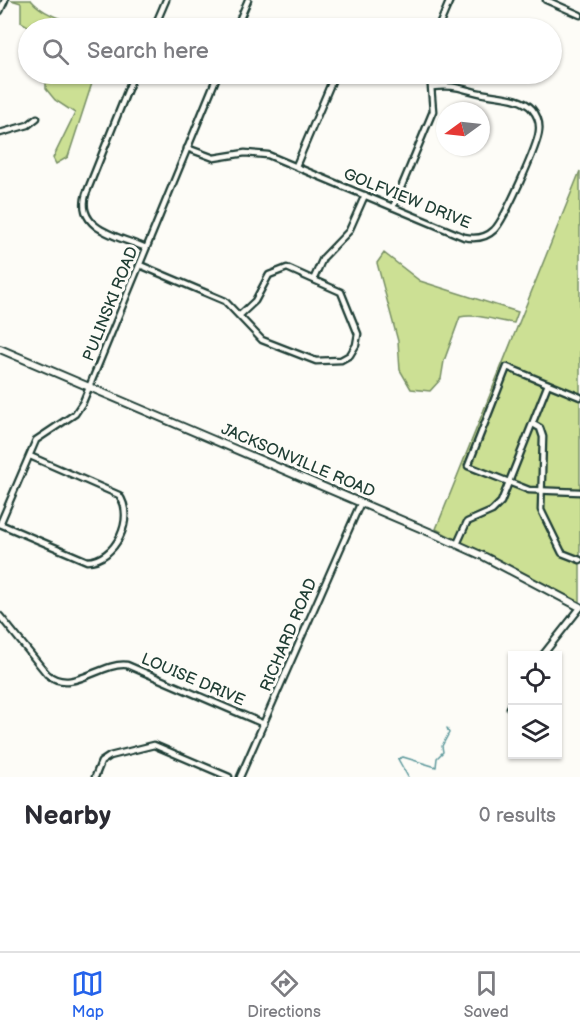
<!DOCTYPE html>
<style>
body{margin:0;font-family:"Balsamiq Sans",sans-serif;background:#f7f7f7;color:#2b2b33}
.controls{position:absolute;right:18px;bottom:18px;display:grid;overflow:hidden;border-radius:0px;box-shadow:0 2px 4px #0004}
.controls button{width:54px;height:54px;display:grid;place-items:center;padding:0;border:0;border-bottom:2px solid #e1e1e2;background:#fff;color:#2b2b33;font:30px sans-serif}
.compass{position:absolute;left:436px;top:102px;width:54px;height:54px;border-radius:50%;background:#fff;box-shadow:0 2px 4px #0004;rotate:255deg}
.list{margin:0;padding:0;list-style:none}
h2{display:flex;justify-content:space-between;align-items:center;height:78px;margin:0;padding:0 24px;font-size:26px}
h2 small{font-size:20px;font-weight:400;color:#7c7c81}
.icon{flex:none;width:33px;height:33px;fill:none;stroke:currentColor;stroke-width:2;stroke-linecap:round;stroke-linejoin:round}
.map{position:relative;flex:none;width:580px;height:777px;overflow:hidden}
.search{position:absolute;background:#fff;box-shadow:0 2px 4px #0004;left:18px;right:18px;top:18px;height:66px;display:flex;align-items:center;gap:15px;box-sizing:border-box;padding:0 21px;border-radius:33px;color:#7c7c81;font-size:22px}
.sheet{height:174px;background:#fff}
nav{display:flex;justify-content:space-around;align-items:center;box-sizing:border-box;height:84px;border-top:2px solid #e1e1e2;background:#fff;font-size:16px;color:#7c7c81}
nav a{display:grid;justify-items:center;gap:3px}
nav .on{color:#2563eb}
.map>svg:first-child{display:block}
.green{fill:#cce094;stroke:#768e64;stroke-width:1.5}
.lines{fill:none;stroke-linecap:round;stroke-linejoin:round}
.stream{stroke:#5c989b;stroke-width:1.5}
.street-casing{stroke:#1f3d34;stroke-width:9}
.secondary-casing{stroke:#1f3d34;stroke-width:10}
.street{stroke:#fdfcf7;stroke-width:4.5}
.secondary{stroke:#fdfcf7;stroke-width:6}
.labels{text-anchor:middle;dominant-baseline:central;stroke-width:6;stroke-linejoin:round;paint-order:stroke}
.street-label{font-size:16px;fill:#1f3d34;stroke:#fdfcf7}
</style>
<div class="map">
<svg width="580" height="777" viewBox="0 0 580 777">
<rect width="100%" height="100%" fill="#fdfcf7"/>
<filter id="ink" filterUnits="userSpaceOnUse"><feTurbulence type="fractalNoise" baseFrequency=".0167" numOctaves="2"/><feDisplacementMap in="SourceGraphic" scale="12" xChannelSelector="R" yChannelSelector="G"/><feConvolveMatrix kernelMatrix="1 2 1 2 8 2 1 2 1" color-interpolation-filters="sRGB"/></filter>
<g filter="url(#ink)">
<g class="green">
<path d="M11 0H31C44 16 69 21 87 28H31L21 22V3Z"/>
<path d="M46 74H95L68 157 56 164 53 158 75 113 55 100 46 89Z"/>
<path d="M580 171V607L436 529Z"/>
<path d="M384 253 420 281 518 312 514 323C496 321 476 313 460 317L444 361 441 379 430 391 411 389 400 370 398 341 377 263Z"/>
</g>
<g class="lines">
<path class="stream" d="M408 777 398 759 403 757 436 767 437 758 443 752 442 746 449 733 447 728"/>
<g class="street-casing">
<g id="street">
<path d="M546 0 580 15"/>
<path d="M0 11 5 0"/>
<path d="M154 28 166 0"/>
<path d="M236 28 248 0"/>
<path d="M438 28 450 0"/>
<path d="M134 74 86 194C75 230 121 237 146 248"/>
<path d="M0 133 28 125 37 118"/>
<path d="M187 148 214 158 245 153 268 155 464 237C474 239 486 238 494 230 504 221 538 145 539 131 540 123 537 115 532 109 522 97 500 97 485 94 462 90 457 84 432 87"/>
<path d="M296 166 335 74"/>
<path d="M393 207 433 111 430 74"/>
<path d="M140 265 225 301 262 340 316 361 341 360 350 355 356 345 358 334 341 292 287 268 269 275 255 301 240 315"/>
<path d="M314 278 323 258 349 231 365 195"/>
<path d="M580 397 507 367 468 466 529 490 580 492"/>
<path d="M533 424 540 428 543 437 541 510 562 553 580 560"/>
<path d="M0 524 36 440 75 414 83 402 218 74"/>
<path d="M0 524 87 561C115 561 136 518 119 495L30 456"/>
<path d="M457 544 467 522 492 511 501 502 548 384"/>
<path d="M0 616 47 674C72 695 100 662 127 665L264 724"/>
<path d="M542 656 580 608"/>
<path d="M510 708 512 704"/>
<path d="M95 777 101 762 110 756 154 745 229 777"/>
<path d="M240 777 361 502"/>
</g>
</g>
<g class="secondary-casing">
<path id="secondary" d="M0 349 434 534 485 557 580 607"/>
</g>
<use href="#street" class="street"/>
<use href="#secondary" class="secondary"/>
</g>
</g>
<g class="labels">
<g class="street-label">
<text transform="translate(407 199) rotate(22)">GOLFVIEW DRIVE</text>
<text transform="translate(111 304) rotate(-68)">PULINSKI ROAD</text>
<text transform="translate(298 461) rotate(23)">JACKSONVILLE ROAD</text>
<text transform="translate(289 635) rotate(-67)">RICHARD ROAD</text>
<text transform="translate(193 680) rotate(23)">LOUISE DRIVE</text>
</g>
</g>
</svg>
<div class="controls">
<button><svg class="icon" aria-label="locate" viewBox="0 0 24 24"><circle cx="12" cy="12" r="6"/><path d="M12 2v4M12 18v4M2 12h4M18 12h4"/></svg></button>
<button><svg class="icon" aria-label="layers" viewBox="0 0 24 24"><path d="M12 4l9 5-9 5-9-5zM3 14l9 5 9-5"/></svg></button>
</div>
<svg class="compass" viewBox="-18 -18 36 36"><path d="M0-13l5 13h-10z" fill="#e53935"/><path d="M0 13l5-13h-10z" fill="#7c7c81"/></svg>
<div class="search"><svg class="icon" aria-label="search" viewBox="0 0 24 24"><circle cx="10" cy="10" r="6"/><path d="M15 15l6 6"/></svg>Search here</div>
</div>
<section class="sheet">
<h2>Nearby<small>0 results</small></h2>
<ul class="list">
</ul>
</section>
<nav>
<a class="on"><svg class="icon" aria-label="map" viewBox="0 0 24 24"><path d="M3 6l6-2 6 2 6-2v14l-6 2-6-2-6 2zM9 4v14M15 6v14"/></svg>Map</a>
<a><svg class="icon" aria-label="directions" viewBox="0 0 24 24"><path d="M12 3l9 9-9 9-9-9zM9 14v-3h6M13 9l2 2-2 2"/></svg>Directions</a>
<a><svg class="icon" aria-label="saved" viewBox="0 0 24 24"><path d="M7 4h10v16l-5-4-5 4z"/></svg>Saved</a>
</nav>
